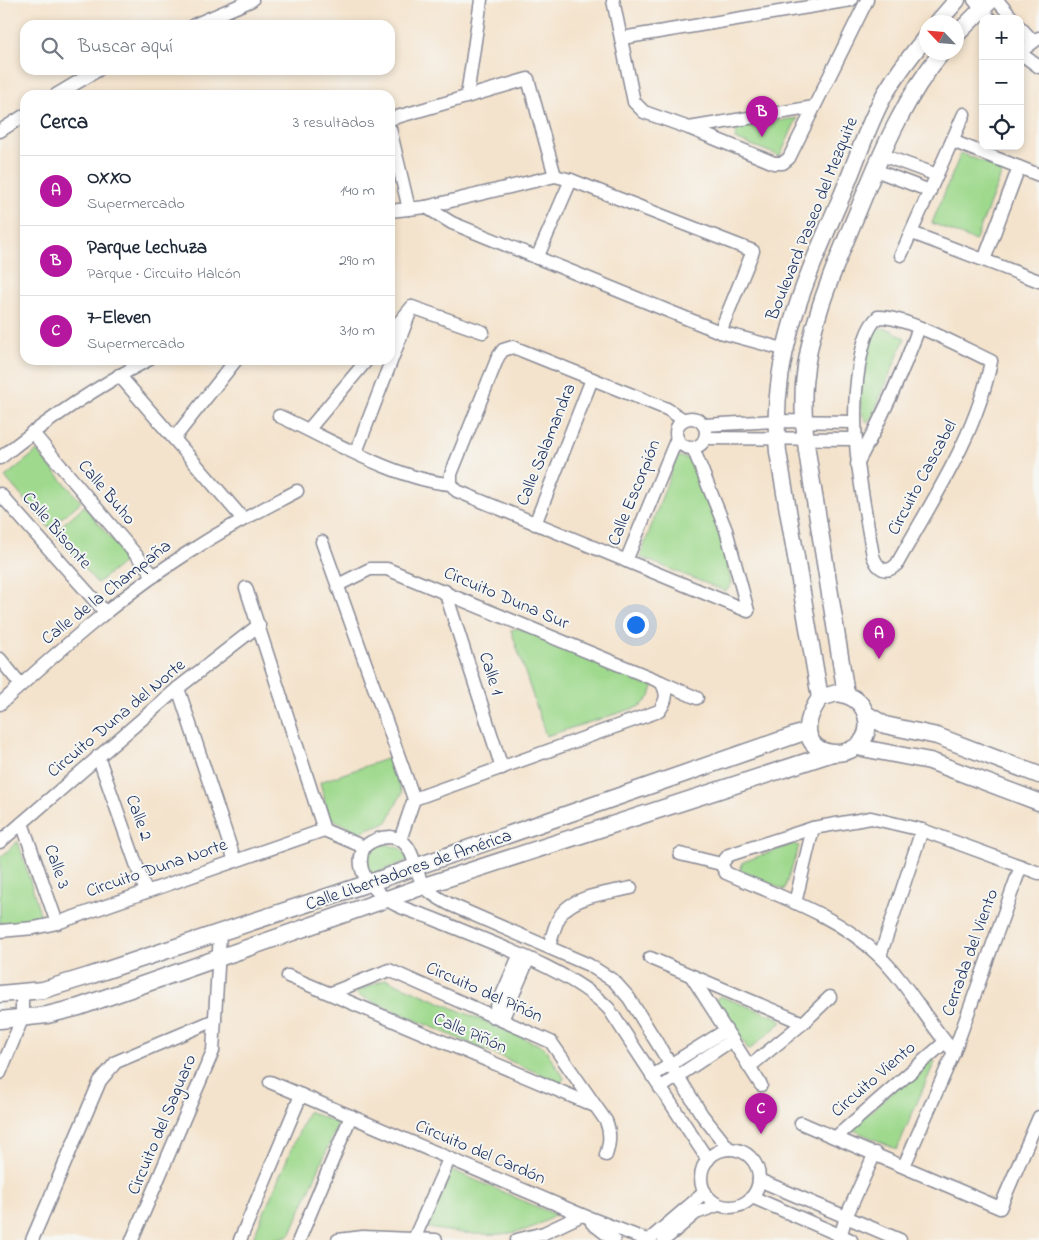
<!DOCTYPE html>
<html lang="es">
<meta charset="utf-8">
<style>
body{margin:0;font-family:"Indie Flower",sans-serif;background:#f6f6f7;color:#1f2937}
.controls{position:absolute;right:15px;top:15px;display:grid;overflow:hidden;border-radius:10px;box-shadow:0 2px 8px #0003}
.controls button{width:45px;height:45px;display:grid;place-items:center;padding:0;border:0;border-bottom:1px solid #e0e1e3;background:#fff;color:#1f2937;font:25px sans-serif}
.compass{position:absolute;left:919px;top:15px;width:45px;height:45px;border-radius:50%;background:#fff;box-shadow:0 2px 8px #0003;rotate:296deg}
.you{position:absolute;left:635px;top:624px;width:18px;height:18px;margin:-12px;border:4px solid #fff;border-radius:50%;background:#1a73e8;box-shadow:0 0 0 8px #1a73e833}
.badge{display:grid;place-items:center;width:32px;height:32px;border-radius:50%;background:#b5179e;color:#fff;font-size:16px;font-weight:700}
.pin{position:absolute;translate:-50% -41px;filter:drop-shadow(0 1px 2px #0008)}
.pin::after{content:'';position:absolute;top:26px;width:18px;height:15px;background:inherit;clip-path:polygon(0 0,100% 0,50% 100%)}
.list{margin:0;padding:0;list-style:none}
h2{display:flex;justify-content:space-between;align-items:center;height:65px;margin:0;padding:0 20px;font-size:21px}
h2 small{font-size:16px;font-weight:400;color:#747a83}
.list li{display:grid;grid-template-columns:32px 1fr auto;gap:15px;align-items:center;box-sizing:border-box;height:70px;padding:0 20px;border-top:1px solid #e0e1e3}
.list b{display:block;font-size:19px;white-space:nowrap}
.list p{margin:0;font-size:16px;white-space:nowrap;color:#747a83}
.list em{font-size:16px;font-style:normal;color:#747a83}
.icon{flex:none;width:28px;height:28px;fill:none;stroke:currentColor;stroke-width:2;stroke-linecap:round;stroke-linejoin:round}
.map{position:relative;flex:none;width:1039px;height:1240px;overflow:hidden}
.search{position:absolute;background:#fff;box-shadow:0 2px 8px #0003;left:20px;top:20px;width:375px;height:55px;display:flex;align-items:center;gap:12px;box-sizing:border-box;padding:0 18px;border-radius:15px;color:#747a83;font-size:19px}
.panel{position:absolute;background:#fff;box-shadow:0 2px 8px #0003;left:20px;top:90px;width:375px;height:275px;border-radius:15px}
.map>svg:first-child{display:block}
.green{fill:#9fd98d;stroke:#5d8476}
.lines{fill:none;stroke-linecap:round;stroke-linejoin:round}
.minor-casing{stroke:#888995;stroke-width:15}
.tertiary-casing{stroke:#888995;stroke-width:19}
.minor{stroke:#fff;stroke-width:12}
.tertiary{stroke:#fff;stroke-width:16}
.labels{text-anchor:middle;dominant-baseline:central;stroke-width:4;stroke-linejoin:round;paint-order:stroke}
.street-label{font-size:18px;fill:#1b2f5e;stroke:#f6f6f2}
</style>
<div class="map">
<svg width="1039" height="1240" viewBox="0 0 1039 1240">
<rect width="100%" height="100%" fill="#f6f6f2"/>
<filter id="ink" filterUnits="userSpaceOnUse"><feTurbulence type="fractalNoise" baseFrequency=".02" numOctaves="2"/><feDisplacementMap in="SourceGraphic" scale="10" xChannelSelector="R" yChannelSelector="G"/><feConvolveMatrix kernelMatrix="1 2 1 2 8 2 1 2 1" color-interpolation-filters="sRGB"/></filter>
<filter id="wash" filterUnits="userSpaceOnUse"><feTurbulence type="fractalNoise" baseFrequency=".0096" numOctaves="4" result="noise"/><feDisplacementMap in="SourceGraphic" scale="20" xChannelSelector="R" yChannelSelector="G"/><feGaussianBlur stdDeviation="1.12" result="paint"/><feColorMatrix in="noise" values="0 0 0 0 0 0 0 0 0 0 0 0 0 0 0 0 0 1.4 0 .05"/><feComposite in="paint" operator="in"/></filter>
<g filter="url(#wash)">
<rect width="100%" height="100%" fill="#f4e3cc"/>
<g class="green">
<path d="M797 118 780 156 735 139 737 127Z"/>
<path d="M961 153 1003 170 975 241 932 223Z"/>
<path d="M876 327 891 330 905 338 872 417 867 422C850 404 869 347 876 327Z"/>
<path d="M37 451 81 502 49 528 5 477Z"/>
<path d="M677 456 693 460 699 488 717 522 731 581 730 587 725 591 640 557Z"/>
<path d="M84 506 128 559 97 583 53 533Z"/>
<path d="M518 628 653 686 650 697 641 706 546 736 511 630Z"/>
<path d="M389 758 402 793 387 822 359 832 329 817 320 782Z"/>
<path d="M18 841 42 920 0 926V858Z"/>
<path d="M387 844 401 849 408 860 369 876C364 860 369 847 387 844Z"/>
<path d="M793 844 799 846 784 890 740 870 743 862Z"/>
<path d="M386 979 544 1047 564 1078 561 1083 358 995 355 992Z"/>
<path d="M720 996 779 1018 782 1022 749 1050 715 1000Z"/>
<path d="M930 1058 935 1061 897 1149 851 1129Z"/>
<path d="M308 1111 338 1124 290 1235 271 1240H252Z"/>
<path d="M452 1171 459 1173 556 1215C547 1220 537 1226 528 1229 496 1239 460 1233 428 1228Z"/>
</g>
</g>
<g filter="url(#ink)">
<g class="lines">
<g class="minor-casing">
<g id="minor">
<path d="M613 0 634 102 644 112 689 128 774 163H783L789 158 867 0"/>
<path d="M974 0 990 19"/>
<path d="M997 0 1013 19"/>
<path d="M194 25 252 0"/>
<path d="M1020 27 1033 41"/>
<path d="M622 38 851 0"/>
<path d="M1020 52 1039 38"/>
<path d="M1020 53 1039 67"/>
<path d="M56 95 98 70"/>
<path d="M467 96 481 0"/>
<path d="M390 119 528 79 555 176"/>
<path d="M689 128 814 107"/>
<path d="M390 129 409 209"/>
<path d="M0 131 25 115"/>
<path d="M952 141 1039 175"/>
<path d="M882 155 937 175"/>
<path d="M875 170 930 191"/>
<path d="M426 207 452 223 720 332 783 349"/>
<path d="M390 211 426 207 555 176 571 180 753 251 720 332"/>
<path d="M912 233 1039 281"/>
<path d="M901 255 964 114"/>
<path d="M537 258 571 180"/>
<path d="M984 260 1019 167"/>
<path d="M878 317C904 315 965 349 991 361 977 434 933 499 897 564 886 575 878 569 873 556 862 491 848 433 859 366 862 350 865 329 878 317Z"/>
<path d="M390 333 412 307 483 332"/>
<path d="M119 375 243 519"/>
<path d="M279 416C327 438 399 481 451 484"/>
<circle cx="691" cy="433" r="15"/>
<path d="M684 420 667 409 513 347 503 350 498 357 451 474V484L457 491 748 611 726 530 693 448"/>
<path d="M704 425 776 421 854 422"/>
<path d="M309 429 367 360"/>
<path d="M32 432 154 576"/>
<path d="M175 437 236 360"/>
<path d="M705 438 854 439"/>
<path d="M356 452 412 307"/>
<path d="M0 458C46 421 96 387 148 360"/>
<path d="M857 464C881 420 901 376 919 328"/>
<path d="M0 494 106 613"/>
<path d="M535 524 592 379"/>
<path d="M322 542 414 799 400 840"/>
<path d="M626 561 677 438"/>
<path d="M338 585 370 569H387L661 682C668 694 667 700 659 711L414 799"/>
<path d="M246 588 324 830"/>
<path d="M445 591 502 768"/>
<path d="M0 659 21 685"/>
<path d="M661 682 697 698"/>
<path d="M178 688 235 861"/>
<path d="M0 704C62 648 126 591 197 547 229 526 263 509 297 491"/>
<path d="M98 756 146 892"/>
<path d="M22 823 57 923"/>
<path d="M0 842 178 688 259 625"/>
<path d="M680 854 721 864"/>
<path d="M721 864 729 855 813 828 871 818 922 830 1039 873"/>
<path d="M721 864 726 873C778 896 838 915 879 956 908 984 927 1022 954 1052"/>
<path d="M795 903 813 828"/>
<path d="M0 931 34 928 57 923 324 830 364 847"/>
<path d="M549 946C553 935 555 922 562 913 576 895 610 893 631 888"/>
<path d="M880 956 922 830"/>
<path d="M650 958 803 1023"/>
<path d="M288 976 595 1106"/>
<path d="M692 977 761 1085"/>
<path d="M331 993 389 970 551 1042 606 1121C611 1133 610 1143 606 1155"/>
<path d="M493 1016 519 956"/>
<path d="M502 1020 528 960"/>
<path d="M749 1067 803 1023 830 997"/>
<path d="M0 1073 22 1019V993"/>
<path d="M652 1076 726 1030"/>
<path d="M270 1082 301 1095"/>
<path d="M660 1088 732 1040"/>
<path d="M801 1123 1000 1208 1039 1117"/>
<path d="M836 1137 945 1042"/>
<circle cx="730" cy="1178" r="29"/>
<path d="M708 1160 609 1009C571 969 485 941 434 919 419 913 397 908 385 898 368 884 354 869 364 847 372 840 380 837 390 837 416 839 412 869 424 886 430 894 440 899 449 904L589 965 614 981 629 998 702 1115 729 1149"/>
<path d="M904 1166 954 1052 1021 866"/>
<path d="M759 1180 900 1240"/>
<path d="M752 1197 851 1240"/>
<path d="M592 1223 614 1240"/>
<path d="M414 1239 449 1159"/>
<path d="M32 1240 100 1081 116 1062 215 1020"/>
<path d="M132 1240 213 1051 220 933"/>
<path d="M240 1240 301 1095 582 1215 647 1240"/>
<path d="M299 1240 351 1116"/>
<path d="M338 1240 363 1237 436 1240"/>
<path d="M517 1240 544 1233 582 1215"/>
<path d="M649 1240 705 1192"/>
<path d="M664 1240 696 1213 718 1205"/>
<path d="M839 1240 846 1217 875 1153"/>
</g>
</g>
<g class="tertiary-casing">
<g id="tertiary">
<path d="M938 22 957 0"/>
<path d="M956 35 991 0"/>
<path d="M837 693C851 695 862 701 866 715 881 769 773 767 820 698Z"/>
<path d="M846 694C837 636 827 578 818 519 811 475 801 430 804 384 809 320 838 260 862 201 883 149 906 96 942 52"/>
<path d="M820 698 778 452C769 356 806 279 843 193 856 162 869 121 886 92 898 72 912 54 926 37"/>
<path d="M866 714 885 725 937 736 1039 775"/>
<path d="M857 747 930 761 1039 802"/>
<path d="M0 994 43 990 89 976 369 883 807 731"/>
<path d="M0 1020 47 1015 79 1007 424 886 830 754"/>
</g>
</g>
<use href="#minor" class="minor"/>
<use href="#tertiary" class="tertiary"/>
</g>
</g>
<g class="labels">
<g class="street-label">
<text transform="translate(813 219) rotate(-68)">Boulevard Paseo del Mezquite</text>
<text transform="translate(547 445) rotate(-68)">Calle Salamandra</text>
<text transform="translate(923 478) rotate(-62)">Circuito Cascabel</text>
<text transform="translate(106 493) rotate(50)">Calle Buho</text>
<text transform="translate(635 493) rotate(-68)">Calle Escorpión</text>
<text transform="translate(56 531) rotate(49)">Calle Bisonte</text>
<text transform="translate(107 593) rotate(-38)">Calle de la Champaña</text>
<text transform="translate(506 599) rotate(23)">Circuito Duna Sur</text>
<text transform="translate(490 674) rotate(72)">Calle 1</text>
<text transform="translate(117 719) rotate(-40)">Circuito Duna del Norte</text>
<text transform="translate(138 818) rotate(70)">Calle 2</text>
<text transform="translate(56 867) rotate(71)">Calle 3</text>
<text transform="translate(157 869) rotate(-19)">Circuito Duna Norte</text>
<text transform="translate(409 871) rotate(-19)">Calle Libertadores de América</text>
<text transform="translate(971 953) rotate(-70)">Cerrada del Viento</text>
<text transform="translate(484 993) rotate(24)">Circuito del Piñón</text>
<text transform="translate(470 1034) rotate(23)">Calle Piñón</text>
<text transform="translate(874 1080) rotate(-41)">Circuito Viento</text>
<text transform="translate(163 1125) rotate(-67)">Circuito del Saguaro</text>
<text transform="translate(480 1153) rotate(23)">Circuito del Cardón</text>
</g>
</g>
</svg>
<div class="controls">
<button>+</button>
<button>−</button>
<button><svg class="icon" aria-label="locate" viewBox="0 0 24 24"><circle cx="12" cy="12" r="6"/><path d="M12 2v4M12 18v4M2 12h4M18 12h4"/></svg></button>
</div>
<svg class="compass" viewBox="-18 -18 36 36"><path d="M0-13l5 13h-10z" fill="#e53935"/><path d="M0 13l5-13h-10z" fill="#747a83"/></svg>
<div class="you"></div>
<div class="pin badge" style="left:879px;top:659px">A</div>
<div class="pin badge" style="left:762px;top:137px">B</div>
<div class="pin badge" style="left:761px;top:1134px">C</div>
<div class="search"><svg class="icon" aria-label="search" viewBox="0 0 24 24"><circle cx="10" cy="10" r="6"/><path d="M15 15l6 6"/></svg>Buscar aquí</div>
<section class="panel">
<h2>Cerca<small>3 resultados</small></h2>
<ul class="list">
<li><span class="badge">A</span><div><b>OXXO</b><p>Supermercado</p></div><em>140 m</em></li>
<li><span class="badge">B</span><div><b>Parque Lechuza</b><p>Parque · Circuito Halcón</p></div><em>290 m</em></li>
<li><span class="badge">C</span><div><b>7-Eleven</b><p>Supermercado</p></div><em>310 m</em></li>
</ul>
</section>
</div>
